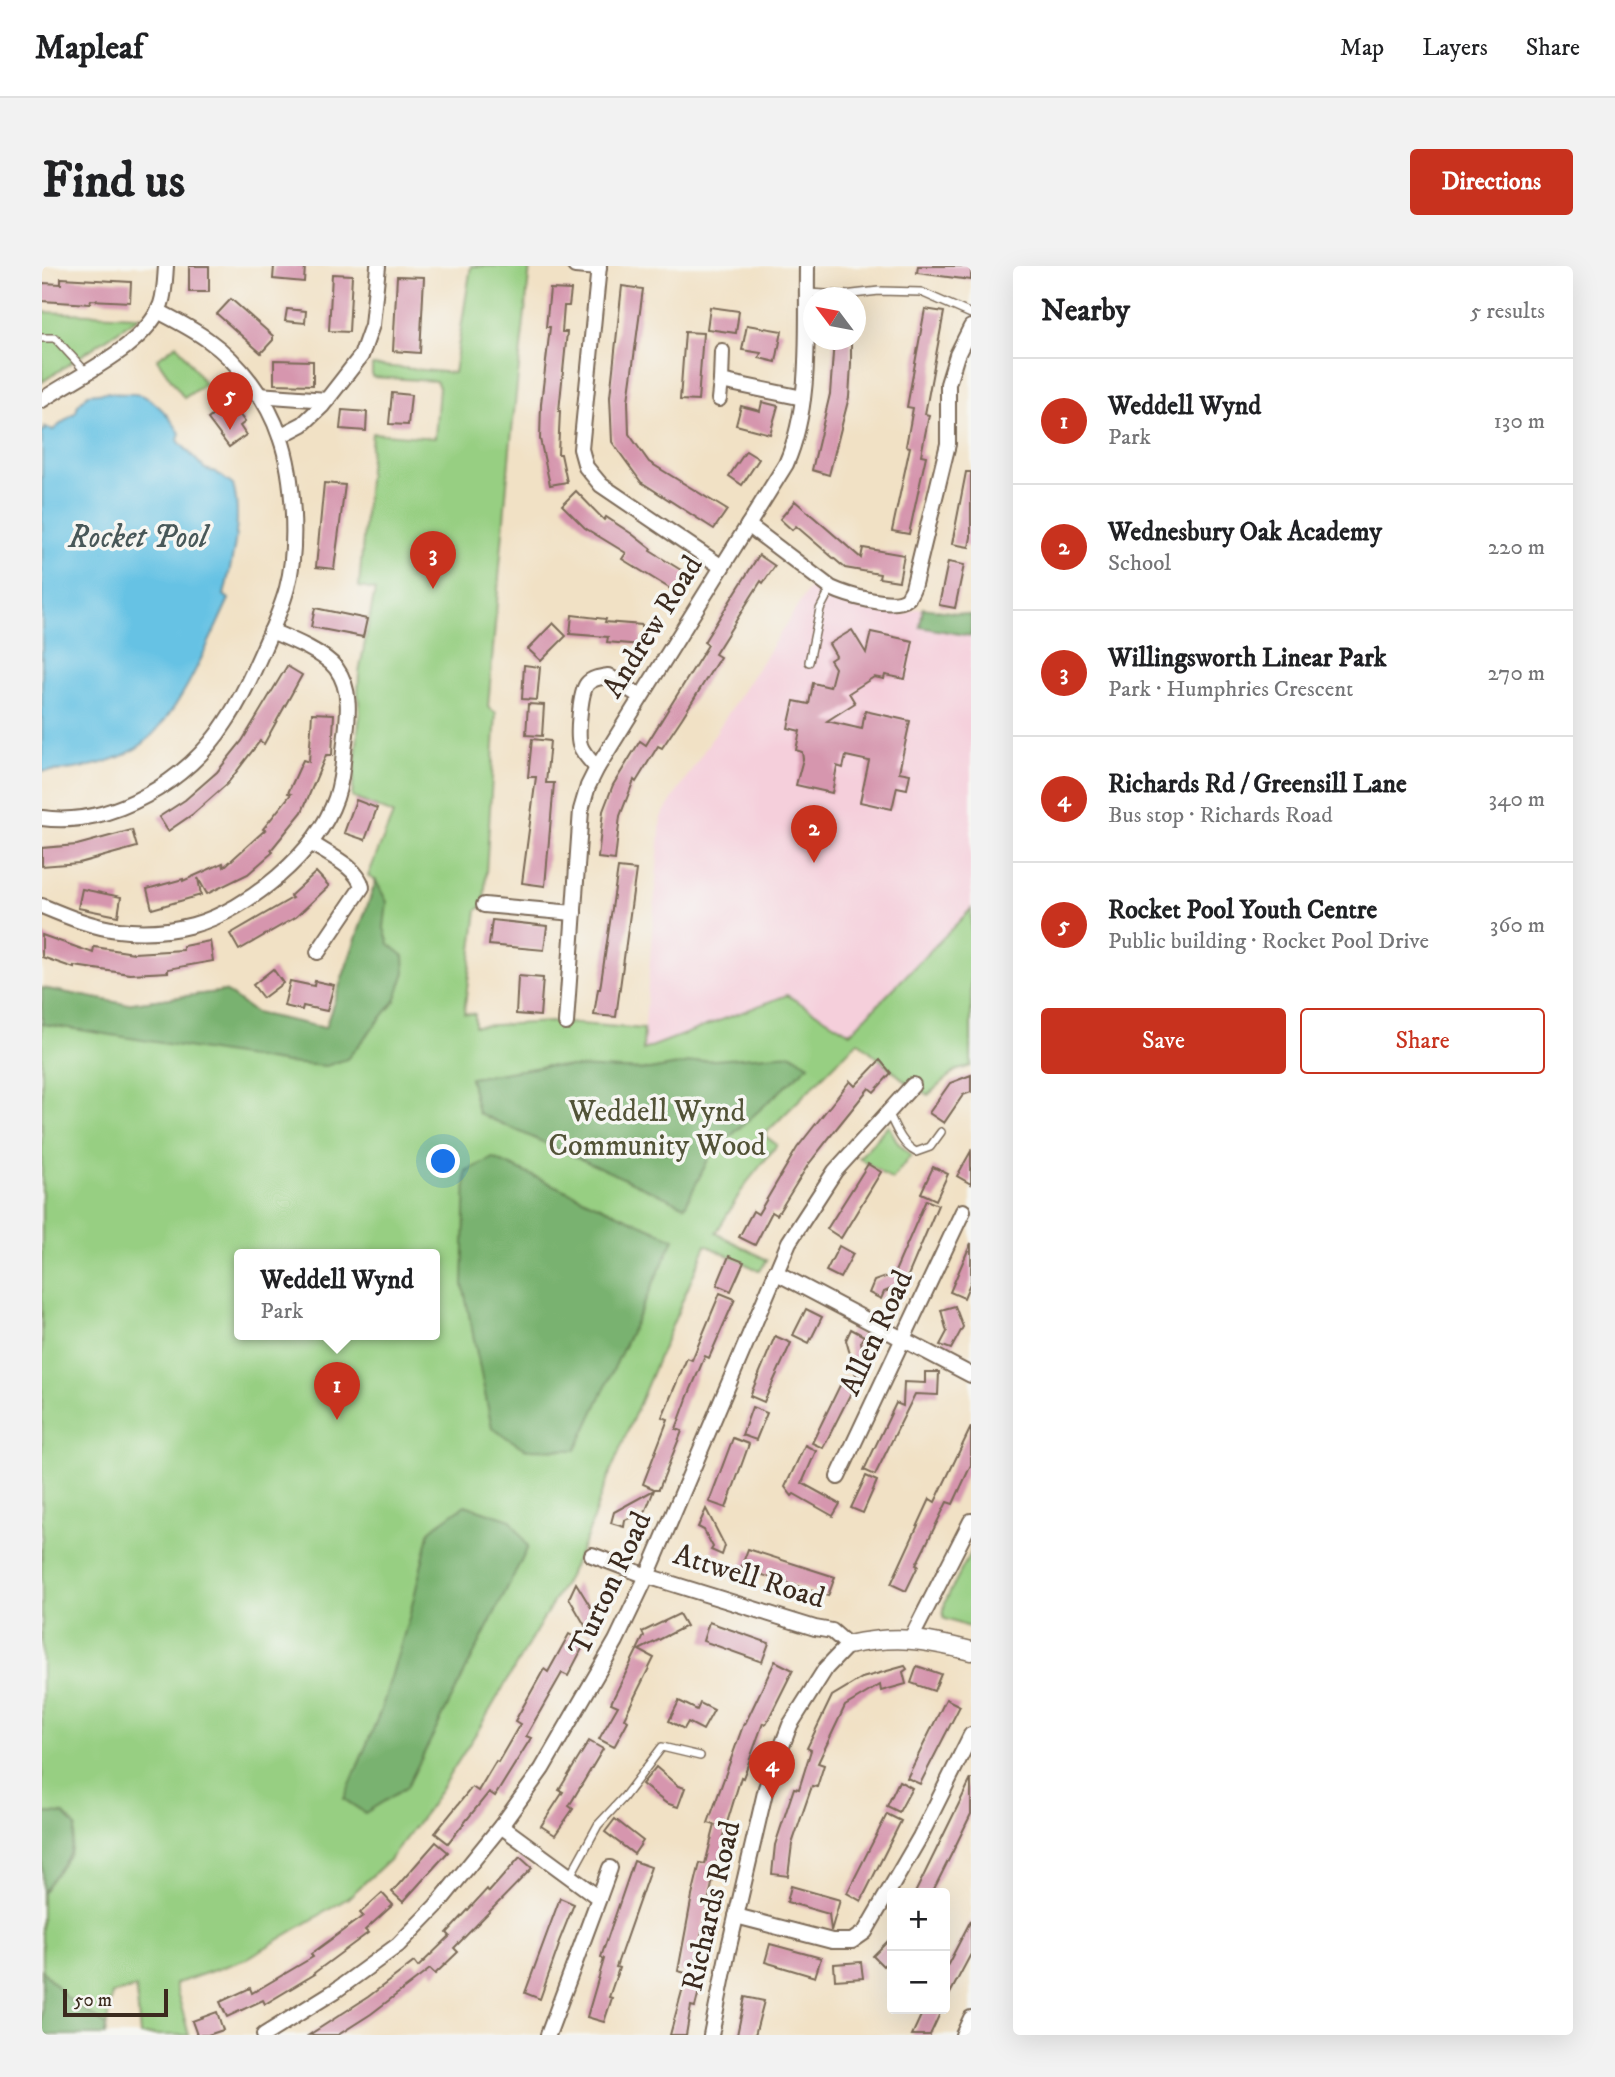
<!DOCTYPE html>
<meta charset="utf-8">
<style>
body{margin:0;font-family:"IM FELL DW Pica",serif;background:#f2f2f2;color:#202124}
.controls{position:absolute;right:21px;bottom:21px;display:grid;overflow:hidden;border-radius:7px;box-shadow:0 7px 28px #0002}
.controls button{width:63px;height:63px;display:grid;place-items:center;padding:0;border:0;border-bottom:2px solid #e0e0e0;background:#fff;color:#202124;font:35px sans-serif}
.compass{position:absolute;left:761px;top:21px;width:63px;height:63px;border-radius:50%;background:#fff;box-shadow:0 7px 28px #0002;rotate:302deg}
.scale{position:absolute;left:21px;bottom:18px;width:105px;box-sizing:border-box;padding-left:7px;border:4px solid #3b2a1e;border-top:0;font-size:19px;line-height:24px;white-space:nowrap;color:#3b2a1e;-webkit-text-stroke:5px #f6f6f2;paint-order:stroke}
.you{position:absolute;left:402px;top:896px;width:24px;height:24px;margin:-18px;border:5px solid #fff;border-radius:50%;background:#1a73e8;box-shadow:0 0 0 10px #1a73e833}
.badge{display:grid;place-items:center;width:46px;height:46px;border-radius:50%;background:#c8321e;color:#fff;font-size:23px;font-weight:700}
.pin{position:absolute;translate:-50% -58px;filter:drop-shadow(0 2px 4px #0008)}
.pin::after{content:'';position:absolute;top:37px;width:24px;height:21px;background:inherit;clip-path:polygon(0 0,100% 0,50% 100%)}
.popup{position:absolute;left:192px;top:983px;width:206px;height:91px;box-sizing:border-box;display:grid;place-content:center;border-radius:7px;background:#fff;filter:drop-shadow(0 2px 5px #0005);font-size:23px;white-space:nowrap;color:#757577}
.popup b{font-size:26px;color:#202124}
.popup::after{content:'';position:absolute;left:50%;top:100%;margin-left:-14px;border:14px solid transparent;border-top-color:#fff}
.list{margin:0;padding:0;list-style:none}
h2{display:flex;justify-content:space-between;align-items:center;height:91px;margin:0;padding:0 28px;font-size:30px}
h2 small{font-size:23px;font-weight:400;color:#757577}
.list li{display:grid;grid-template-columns:46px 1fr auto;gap:21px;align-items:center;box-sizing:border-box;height:126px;padding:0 28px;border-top:2px solid #e0e0e0}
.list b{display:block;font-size:26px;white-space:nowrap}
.list p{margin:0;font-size:23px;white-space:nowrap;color:#757577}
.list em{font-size:23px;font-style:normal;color:#757577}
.actions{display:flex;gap:14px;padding:21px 28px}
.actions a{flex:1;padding:16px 0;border:2px solid #c8321e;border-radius:7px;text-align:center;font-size:24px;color:#c8321e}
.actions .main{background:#c8321e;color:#fff}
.map{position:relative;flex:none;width:929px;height:1769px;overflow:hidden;border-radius:7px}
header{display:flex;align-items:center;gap:42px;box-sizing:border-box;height:98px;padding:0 35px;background:#fff;border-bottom:2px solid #e0e0e0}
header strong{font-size:33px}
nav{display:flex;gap:38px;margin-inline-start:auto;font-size:24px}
.intro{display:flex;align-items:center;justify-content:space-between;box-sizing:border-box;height:168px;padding:0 42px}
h1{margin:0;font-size:49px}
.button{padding:18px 32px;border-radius:7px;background:#c8321e;color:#fff;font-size:24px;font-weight:700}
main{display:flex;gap:42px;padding:0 42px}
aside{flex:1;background:#fff;border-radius:7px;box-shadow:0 7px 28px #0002}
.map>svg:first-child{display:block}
.built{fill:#f5cfdb}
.green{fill:#97cf82;stroke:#697c50;stroke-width:2;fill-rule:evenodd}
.forest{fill:#79b270;stroke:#5a6e47;stroke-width:2}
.water{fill:#66c2e4;stroke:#507681;stroke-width:2}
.building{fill:#d696ae}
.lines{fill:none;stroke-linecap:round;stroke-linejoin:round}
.service-casing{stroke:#7b6a58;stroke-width:10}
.minor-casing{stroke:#7b6a58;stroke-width:18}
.tertiary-casing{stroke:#7b6a58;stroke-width:21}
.service{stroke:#fff;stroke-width:7}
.minor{stroke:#fff;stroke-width:14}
.tertiary{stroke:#fff;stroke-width:18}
.labels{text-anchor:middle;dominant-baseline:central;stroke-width:7;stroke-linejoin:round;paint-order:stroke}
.street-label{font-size:30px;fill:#3b2a1e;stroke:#f6f6f2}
.park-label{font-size:30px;fill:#525337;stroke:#f6f6f2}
.water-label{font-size:32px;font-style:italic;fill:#485859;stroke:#f6f6f2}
</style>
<header>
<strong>Mapleaf</strong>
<nav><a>Map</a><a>Layers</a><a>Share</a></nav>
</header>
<div class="intro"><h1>Find us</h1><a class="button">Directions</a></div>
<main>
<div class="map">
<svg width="929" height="1769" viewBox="0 0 929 1769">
<rect width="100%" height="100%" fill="#f6f6f2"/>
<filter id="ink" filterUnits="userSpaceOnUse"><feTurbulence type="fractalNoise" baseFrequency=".0143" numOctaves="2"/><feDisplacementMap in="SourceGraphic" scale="14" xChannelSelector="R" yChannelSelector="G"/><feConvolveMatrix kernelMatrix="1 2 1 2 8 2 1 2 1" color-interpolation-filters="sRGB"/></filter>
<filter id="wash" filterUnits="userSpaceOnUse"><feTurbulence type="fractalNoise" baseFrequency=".00686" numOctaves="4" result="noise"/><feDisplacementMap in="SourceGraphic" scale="28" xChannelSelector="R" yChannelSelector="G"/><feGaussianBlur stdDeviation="1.57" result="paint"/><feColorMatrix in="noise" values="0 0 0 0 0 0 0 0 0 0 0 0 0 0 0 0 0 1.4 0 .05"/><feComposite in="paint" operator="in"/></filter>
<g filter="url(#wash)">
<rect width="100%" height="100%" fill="#f1e1c5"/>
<path class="built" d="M770 318 784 329 862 349 876 342 929 349V643L808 767 745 729 601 784 619 551Z"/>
<g class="green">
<path d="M429 0H488L468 183 446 441 454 447 442 639 435 644 422 747 433 748V760L510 756 602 763 601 784 745 729 808 767 929 643V800L913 805 886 829 864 816 816 775 722 869 735 879 703 919 674 967 725 994 718 1005 664 979 560 1226 545 1271 528 1307 438 1461 386 1543 347 1594 306 1632 204 1693 133 1718 147 1769H98L94 1722 70 1728 63 1769H0V722L83 738 183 725 213 747 283 762 334 615 326 610 351 548 310 531 318 446 316 429 317 407 333 324 317 321 330 167 393 172 397 121 394 115 330 111V99L412 107ZM197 988H393V1068H197Z"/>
<path d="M0 46 98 50 0 116Z"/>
<path d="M135 78 163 118 142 132 115 93Z"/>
<path d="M846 859 856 877 869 889 850 914 817 892Z"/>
<path d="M929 1285V1362L901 1352 903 1336Z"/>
</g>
<g class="forest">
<path d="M881 342 929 349V370L878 361Z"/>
<path d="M334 615 345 636 342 662 347 678 362 690 363 706 353 735 305 793 284 800 244 797 0 758V722L83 738 183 725 213 747 283 762Z"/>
<path d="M750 788 767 799 669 888 643 940 436 847 428 812 504 800 607 804 659 795Z"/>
<path d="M451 892 632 973 534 1184 483 1183 450 1162 421 1019 424 905Z"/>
<path d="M423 1239 469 1254 486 1281 365 1521 323 1547 302 1533 339 1444 367 1352 388 1264Z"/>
<path d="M5 1547 22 1548 34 1561 28 1588 0 1627V1550Z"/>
<path d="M0 1704 24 1731 64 1759 63 1769H0Z"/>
</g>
<path class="water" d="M65 126C75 129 82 127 92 128 111 129 129 153 138 167L136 174 139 178 163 203 173 206 191 219C201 254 190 295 182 329L187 333C166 377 142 439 106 473 83 496 32 506 0 505V165L4 164 3 161 11 164 34 146 36 139 46 128Z"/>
<g id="blocks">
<g class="building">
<rect x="147" y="0" width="20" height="26"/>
<path d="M232 0H263L262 16 231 13Z"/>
<path d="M876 0H929V14L875 7Z"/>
<path d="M290 8 310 9 307 66 287 65Z"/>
<path d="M355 10 382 11 378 87 351 85Z"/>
<path d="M19 12 89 16 88 36 49 34 48 38 0 35V17L19 18Z"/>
<path d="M580 20 601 23 586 135 587 168 607 196 685 244 672 263 599 216 570 176 568 131Z"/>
<path d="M508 23 529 24 527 40H522L520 66H525L517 145H518L516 188H519L525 216 508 219 498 173 499 138 508 61H504Z"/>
<path d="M189 33 231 70V74L219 87 175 48Z"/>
<path d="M668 41 697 45 694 67 665 63Z"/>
<path d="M245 43 264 45 263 57 243 55Z"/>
<path d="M883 43 902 46 883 148 887 149 879 189 884 190 867 268 850 265 868 181 864 180 871 142 865 141Z"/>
<path d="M705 59 740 65 734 96 717 92 719 87 700 84Z"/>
<path d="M643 66 661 67 656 135 638 134Z"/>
<path d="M792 74H809V98L807 131 787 209 770 204 788 128Z"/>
<path d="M232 94 271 95V119L232 118Z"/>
<path d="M350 127 369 129 366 159 347 158Z"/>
<path d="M720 136 736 140 728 168 694 159 699 140 718 145Z"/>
<path d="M183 140 189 148 194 144 203 156 198 160 204 169 187 181 166 153Z"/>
<path d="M300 144 325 146 324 165 298 163Z"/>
<path d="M704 185 717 193 700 219 687 210Z"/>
<path d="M924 206H929V271L927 281 910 278Z"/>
<path d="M282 217 303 219 292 303 274 301Z"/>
<path d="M534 225 562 254 564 251 590 268 609 283 608 285 647 309 635 327 580 293 584 287 543 262 520 239Z"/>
<path d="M753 235 819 292 821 282 862 289 857 315 837 312 838 308 803 302 754 260 750 264 738 253Z"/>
<path d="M717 289 733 300 721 317 719 315 673 388 678 391 640 452 620 482 616 480 594 516 592 514 578 550 573 594 556 592 561 545 571 519 598 475 604 479 666 379 662 376Z"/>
<path d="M906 296 922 299 913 342 897 339Z"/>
<path d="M273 342 325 353 321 371 269 361Z"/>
<path d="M530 349 564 353 563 356 600 359 599 379 565 376 566 371 528 368Z"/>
<path d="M511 357 524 370 499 395 486 383Z"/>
<path d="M810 364 824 387 829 366 871 375 863 413 843 409 842 413 832 411 807 427 813 437 785 455 820 463 823 445 868 455 857 506 868 508 865 523 855 521 850 543 818 536 827 495 804 490 801 502 795 500 790 527 754 519 761 493 760 486 754 484 758 465 746 462 752 435 767 438 771 417 788 421 793 402 788 394 794 390 787 378Z"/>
<path d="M482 399 498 401 495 434 480 433Z"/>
<path d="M245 400 260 409 222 478 218 475 185 518 151 548 126 565 117 551 143 534 175 506 200 475Z"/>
<path d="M486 438 502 439 500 470 484 469Z"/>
<path d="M270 447 292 448 290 489H284L260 546 229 584 231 586 206 608 165 628 156 612 159 629 110 643 105 623 141 613V615L181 597 182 601 223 564 221 563 249 528 246 527 261 494 267 496Z"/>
<path d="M490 473 508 475 504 517H512L503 620 480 617 494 511H486Z"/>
<path d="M314 534 335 542 323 574 302 567Z"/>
<path d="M90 564 95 581 37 597 0 600V582L35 579Z"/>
<path d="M576 602 594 604 574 751 552 749 556 723H558Z"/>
<path d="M274 606 287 620 254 651 197 684 188 668 250 632 248 630Z"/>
<path d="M40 623 79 631 76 650 36 642Z"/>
<path d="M450 654 505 660 502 684 447 679Z"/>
<path d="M0 669 51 687 52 681 92 687 141 684V680L168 675 171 695 126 703V706L88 708 32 700V702L0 691Z"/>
<path d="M231 703 241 717 221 732 211 719Z"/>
<path d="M476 710 501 712 498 750 474 748Z"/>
<path d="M248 715 272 720 273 715 292 719 285 745 261 740 260 744 242 740Z"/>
<path d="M838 794 849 807 832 826 827 822 794 863 766 899 735 949 730 946 713 979 697 971 711 945 716 948 755 882 784 845 808 815 813 820Z"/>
<path d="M929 809V826L921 829 902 857 887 847 908 817Z"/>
<path d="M929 885V918L915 910Z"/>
<path d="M826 898 839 906 799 972 785 963Z"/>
<path d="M891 901 906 908 894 934 879 927Z"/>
<path d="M884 934 896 939 860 1024 856 1020 842 1026 839 1033 827 1027 832 1015 852 1008Z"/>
<path d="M929 977V1015L922 1032 908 1026Z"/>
<path d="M797 980 811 988 798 1012 784 1005Z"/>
<path d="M687 990 702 996 689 1025 675 1019Z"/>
<path d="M678 1027 693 1033 667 1092 663 1090 646 1130 634 1163 640 1165 617 1223H612L601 1218 626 1153 620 1151 645 1092 650 1094Z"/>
<path d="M913 1040 921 1061 909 1083 898 1079 905 1066 899 1044Z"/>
<path d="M764 1043 780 1051 767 1077 751 1069Z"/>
<path d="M809 1063 822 1070 819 1075 821 1088 828 1091 815 1113 804 1074Z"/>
<path d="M733 1070 749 1077 722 1136 708 1130Z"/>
<path d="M883 1106H897L896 1129 873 1128 833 1209 822 1204 854 1137 861 1140 862 1116 883 1117Z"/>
<path d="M802 1111 814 1117 781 1182 770 1177Z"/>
<path d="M710 1141 725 1147 714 1174 700 1169Z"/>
<path d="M929 1161V1199L911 1238 905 1236 874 1299 876 1300 864 1325 849 1318 888 1233 893 1236Z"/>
<path d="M691 1172 707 1178 684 1242 667 1236Z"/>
<path d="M763 1179 774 1185 760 1217 798 1238 791 1250 752 1228 750 1230 743 1221Z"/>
<path d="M824 1210 835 1215 821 1247 809 1242Z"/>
<path d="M612 1224 602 1249 599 1247 583 1254 582 1261 569 1257 572 1246Z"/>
<path d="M664 1243 683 1280 680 1289 669 1284 671 1281 662 1264 656 1261Z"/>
<path d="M706 1283 793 1311 786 1330 699 1302Z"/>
<path d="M534 1317 551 1345 557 1347 548 1368 527 1332Z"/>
<path d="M637 1348 644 1360 597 1384 612 1392 582 1452 586 1455 572 1481 557 1473 576 1440 569 1437 602 1370 600 1366Z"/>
<path d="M667 1356 727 1377 720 1396 661 1375Z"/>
<path d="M527 1368 543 1377 526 1410 520 1407 484 1470 489 1472 453 1530 447 1526 406 1577 393 1567 430 1521 436 1525 454 1495 456 1496 478 1458 473 1455 502 1403 506 1406Z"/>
<path d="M733 1395 751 1404 724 1458 721 1457 701 1512 699 1511 681 1570 688 1571 682 1596 675 1594 651 1709 636 1705 650 1630 658 1597 663 1598 673 1559 666 1557 702 1457 703 1458Z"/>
<path d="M863 1400 865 1403 861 1406 864 1418 839 1425 838 1419 803 1440 776 1497 782 1499 775 1521 770 1520 750 1578 746 1610 730 1608 733 1579 752 1522 757 1523 769 1484 765 1482 790 1430 820 1412Z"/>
<path d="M875 1400 899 1408 892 1425 869 1417Z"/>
<path d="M904 1433 918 1440 878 1518 865 1512Z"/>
<path d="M637 1435 655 1444 658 1437 672 1444 661 1464 646 1456 642 1463 627 1455Z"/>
<path d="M547 1475 561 1483 527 1540 531 1543 513 1569 499 1560 521 1526 517 1524Z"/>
<path d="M614 1501 636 1520 643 1522 636 1541 624 1537 600 1518Z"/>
<path d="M929 1513V1548L910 1587 890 1627H873Z"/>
<path d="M857 1515 870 1522 857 1546 845 1540Z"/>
<path d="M845 1548 859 1555 819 1635 805 1627Z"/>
<path d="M573 1553 601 1575 592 1588 563 1566Z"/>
<path d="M394 1576 406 1586 361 1636 350 1626Z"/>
<path d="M478 1591 490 1602 412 1682 416 1686 393 1708 388 1703 329 1748 296 1769H267L326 1731 372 1696 376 1701 408 1670 405 1667 445 1623 447 1626Z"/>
<path d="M592 1595 609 1601 574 1701 577 1702 567 1731 570 1732 562 1756 545 1751 562 1693 559 1691Z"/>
<path d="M749 1620 798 1634 789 1665 787 1648 745 1636Z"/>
<path d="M340 1627 351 1639 323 1664 326 1667 272 1707 273 1708 223 1738 221 1734 185 1751 178 1736 208 1722 210 1727 271 1691 269 1688 321 1650 318 1647Z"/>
<path d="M518 1632 532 1638 516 1678 517 1679 498 1733 483 1727Z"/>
<path d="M929 1654V1688L903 1737V1704Z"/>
<path d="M850 1671V1691L841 1700 831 1690Z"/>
<path d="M728 1678 779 1692 773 1711 723 1696Z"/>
<path d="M819 1696 821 1712 793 1714 792 1698Z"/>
<path d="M643 1714 659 1717 653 1741 649 1740 644 1769H628Z"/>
<path d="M703 1731 722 1735 713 1769H695Z"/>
<path d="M882 1743H900L888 1769H870Z"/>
<path d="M175 1746 181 1764 166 1769H155L150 1755Z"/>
</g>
</g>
</g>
<g filter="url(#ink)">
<use href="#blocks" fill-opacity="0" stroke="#7b6a58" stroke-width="2"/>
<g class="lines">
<g class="service-casing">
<g id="service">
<path d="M765 27 802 29 837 25 879 26 929 48"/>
<path d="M0 72H13L44 106"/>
<path d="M767 396 778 343 789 322"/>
<path d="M846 846C853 860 859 878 874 886L888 881 899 866"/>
<path d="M528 1610 556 1559 582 1531 620 1481 658 1490"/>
</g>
</g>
<g class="minor-casing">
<g id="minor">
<path d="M533 0 557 2"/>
<path d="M557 0 539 183 544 201 559 219 680 301"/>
<path d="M679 115 680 85"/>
<path d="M216 129 285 134"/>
<path d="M677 133 679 115 761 132"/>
<path d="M0 134C35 110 104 80 119 38 123 26 123 13 124 0"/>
<path d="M238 170 261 158 280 140 319 90 330 59 336 0"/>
<path d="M706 259 789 322C804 329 852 344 866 332 866 331 871 323 871 322L906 178V118L915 89 929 61"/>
<path d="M555 502C549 495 541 488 538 479 535 469 538 427 545 418 550 412 559 411 566 410L598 430"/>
<path d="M0 552C69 562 147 514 183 457 200 432 212 404 224 377 232 359 240 341 245 322 256 282 252 210 238 171 226 134 197 96 166 74 151 63 133 54 116 45"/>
<path d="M269 577C285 588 316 601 320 621L276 686"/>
<path d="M442 639 532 647"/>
<path d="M0 640C24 650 50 661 76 664 100 667 128 665 151 659 206 644 275 587 294 532 299 517 301 500 302 485 305 458 312 426 294 402 281 386 248 373 229 365"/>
<path d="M524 757 539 544 546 520 555 502 744 198C770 139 764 64 765 0"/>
<path d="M733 1006 929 1109"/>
<path d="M796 1211 921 945"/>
<path d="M550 1289 605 1310 773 1362 790 1365 806 1379 784 1402 748 1459 724 1522 686 1685 669 1769"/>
<path d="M871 1374 873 1365 929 1255"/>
<path d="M459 1560 557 1632 506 1769"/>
<path d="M557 1632 568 1602"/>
<path d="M694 1650 790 1675H810L823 1666 878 1571 929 1469"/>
<path d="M222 1769 293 1725 356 1679 394 1640 459 1560 500 1503 574 1375 605 1310 747 976 793 905 871 819"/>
<path d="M921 1769 929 1752"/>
</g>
</g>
<g class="tertiary-casing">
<path id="tertiary" d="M806 1379C854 1369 881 1373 929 1385"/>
</g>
<use href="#service" class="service"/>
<use href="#minor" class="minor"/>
<use href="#tertiary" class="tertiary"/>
</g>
</g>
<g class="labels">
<g class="street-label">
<text transform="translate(611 361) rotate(-58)">Andrew Road</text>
<text transform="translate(835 1067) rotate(-65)">Allen Road</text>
<text transform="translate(707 1311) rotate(17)">Attwell Road</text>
<text transform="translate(569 1318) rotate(-65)">Turton Road</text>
<text transform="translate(670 1640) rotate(-77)">Richards Road</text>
</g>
<g class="park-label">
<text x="615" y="846">Weddell Wynd<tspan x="615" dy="34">Community Wood</tspan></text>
</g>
<g class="water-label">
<text x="96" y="272">Rocket Pool</text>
</g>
</g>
</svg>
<div class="controls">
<button>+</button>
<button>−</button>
</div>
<svg class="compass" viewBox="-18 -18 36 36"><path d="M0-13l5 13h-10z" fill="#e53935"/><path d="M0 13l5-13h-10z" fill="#757577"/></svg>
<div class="scale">50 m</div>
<div class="you"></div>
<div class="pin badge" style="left:295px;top:1154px">1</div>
<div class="popup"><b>Weddell Wynd</b>Park</div>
<div class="pin badge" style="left:772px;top:597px">2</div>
<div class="pin badge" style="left:391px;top:323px">3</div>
<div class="pin badge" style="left:730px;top:1533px">4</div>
<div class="pin badge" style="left:188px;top:164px">5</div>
</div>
<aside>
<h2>Nearby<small>5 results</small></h2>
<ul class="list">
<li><span class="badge">1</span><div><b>Weddell Wynd</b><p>Park</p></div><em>130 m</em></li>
<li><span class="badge">2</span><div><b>Wednesbury Oak Academy</b><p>School</p></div><em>220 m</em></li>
<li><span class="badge">3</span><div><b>Willingsworth Linear Park</b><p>Park · Humphries Crescent</p></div><em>270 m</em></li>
<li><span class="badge">4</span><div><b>Richards Rd / Greensill Lane</b><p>Bus stop · Richards Road</p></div><em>340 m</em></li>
<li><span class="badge">5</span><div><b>Rocket Pool Youth Centre</b><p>Public building · Rocket Pool Drive</p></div><em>360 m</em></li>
</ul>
<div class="actions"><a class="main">Save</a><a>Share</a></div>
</aside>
</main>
